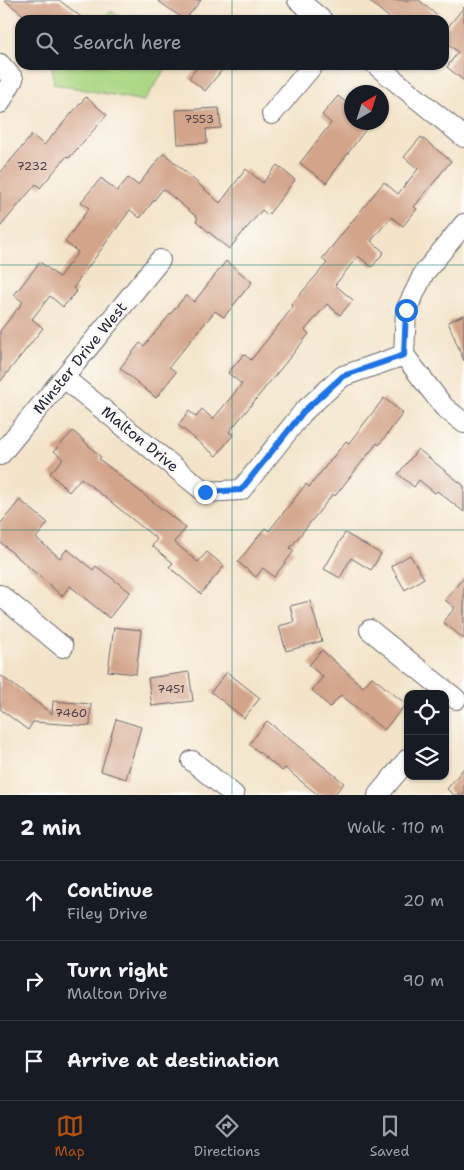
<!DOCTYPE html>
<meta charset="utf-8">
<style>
body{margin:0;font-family:"Shantell Sans",sans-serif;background:#20242c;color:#f1f3f6}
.controls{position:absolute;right:15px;bottom:15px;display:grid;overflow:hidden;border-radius:10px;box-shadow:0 1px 4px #0004}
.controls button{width:45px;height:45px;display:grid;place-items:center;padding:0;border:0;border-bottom:1px solid #363941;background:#171b24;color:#f1f3f6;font:25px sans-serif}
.compass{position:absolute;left:344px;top:85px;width:45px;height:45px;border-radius:50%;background:#171b24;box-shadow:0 1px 4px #0004;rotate:39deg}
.stop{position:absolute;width:15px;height:15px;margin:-11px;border:4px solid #1a73e8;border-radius:50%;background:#fff}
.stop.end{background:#1a73e8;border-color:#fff;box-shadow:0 1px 5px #0008}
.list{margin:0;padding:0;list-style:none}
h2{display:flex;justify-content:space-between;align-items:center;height:65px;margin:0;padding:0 20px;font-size:21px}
h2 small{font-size:16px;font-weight:400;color:#9ea1a6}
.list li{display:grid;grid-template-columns:32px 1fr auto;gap:15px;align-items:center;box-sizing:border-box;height:80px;padding:0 20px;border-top:1px solid #363941}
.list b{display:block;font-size:19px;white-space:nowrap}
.list p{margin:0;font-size:16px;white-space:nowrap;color:#9ea1a6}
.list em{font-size:16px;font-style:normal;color:#9ea1a6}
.icon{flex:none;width:28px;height:28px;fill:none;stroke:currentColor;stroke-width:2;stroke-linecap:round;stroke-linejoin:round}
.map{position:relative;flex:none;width:464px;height:795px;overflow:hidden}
.search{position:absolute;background:#171b24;box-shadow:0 1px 4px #0004;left:15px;right:15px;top:15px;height:55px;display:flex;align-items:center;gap:12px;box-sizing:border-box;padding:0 18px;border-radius:15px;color:#9ea1a6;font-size:19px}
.sheet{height:305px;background:#171b24}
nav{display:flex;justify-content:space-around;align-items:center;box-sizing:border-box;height:70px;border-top:1px solid #363941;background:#171b24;font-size:14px;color:#9ea1a6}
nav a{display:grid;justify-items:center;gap:2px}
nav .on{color:#b45309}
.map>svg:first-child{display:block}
.green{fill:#acd783;stroke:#677c5f}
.building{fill:#d3a48a}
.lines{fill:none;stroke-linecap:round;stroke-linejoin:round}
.minor-casing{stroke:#6b666d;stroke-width:22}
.minor{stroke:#fff;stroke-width:20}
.route{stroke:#1a73e8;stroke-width:6}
.grid{fill:none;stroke:#0f766e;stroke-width:1;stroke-opacity:0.55}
.labels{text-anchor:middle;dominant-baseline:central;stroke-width:4.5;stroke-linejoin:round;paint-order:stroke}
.number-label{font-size:12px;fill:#4e424f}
.street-label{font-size:15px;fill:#22223b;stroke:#fdfcf7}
</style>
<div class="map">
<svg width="464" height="795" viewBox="0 0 464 795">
<rect width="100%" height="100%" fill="#fdfcf7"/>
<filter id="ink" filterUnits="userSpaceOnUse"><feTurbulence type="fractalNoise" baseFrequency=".02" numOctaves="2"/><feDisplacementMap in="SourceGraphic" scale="10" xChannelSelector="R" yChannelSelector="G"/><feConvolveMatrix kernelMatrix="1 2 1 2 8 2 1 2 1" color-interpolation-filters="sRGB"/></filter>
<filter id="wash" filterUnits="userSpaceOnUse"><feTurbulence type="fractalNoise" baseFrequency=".0096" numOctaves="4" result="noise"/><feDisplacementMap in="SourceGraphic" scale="20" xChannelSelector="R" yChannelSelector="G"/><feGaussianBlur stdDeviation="1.12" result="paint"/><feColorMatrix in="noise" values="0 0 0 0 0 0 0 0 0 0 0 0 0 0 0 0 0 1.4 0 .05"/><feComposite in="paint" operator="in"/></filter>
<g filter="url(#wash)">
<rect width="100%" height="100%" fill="#f3e4c9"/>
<g class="green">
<path d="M111 11 124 20H100Z"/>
<path d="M52 65H168L144 101 54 84Z"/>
</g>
<g id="blocks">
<g class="building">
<path d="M4 0H59L85 20H30Z"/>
<path d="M157 0H201L185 20Z"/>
<path d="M368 0H419L442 20H392Z"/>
<path d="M464 7V81L447 67 458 52 444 41V32Z"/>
<path d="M199 65H226L205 91 189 78Z"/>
<path d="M338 96 352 107V122H371L326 183 300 163 331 123 322 115Z"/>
<path d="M86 97 107 115 69 158 67 156 40 188 36 184 0 227V173L32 135 44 145Z"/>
<path d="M219 108 221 128 206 129 207 143 178 144 176 110Z"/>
<path d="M421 137 451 161 414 207 417 209 403 226 391 217 371 241 384 252 372 267 358 256 335 285 353 300 340 315 327 304 305 330 309 334 229 432 233 435 216 456 178 425 189 411 196 417 202 409 213 419 242 384 228 373 244 354 251 360 293 307 291 305 327 263 322 259 350 224 384 182 398 194 418 169 404 157Z"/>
<path d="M164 153 220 203 246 169 263 183 277 165 295 180 268 215 262 210 229 249 196 221 198 218 163 189 140 218 130 210 73 288 77 291 63 307 50 296 32 319 43 328 0 382V331L23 302 14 295 40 262 59 277 78 252 65 242 89 208 81 202 101 178 117 191 128 178 138 185Z"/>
<path d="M226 261 252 282 224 317 215 311 169 367 176 372 156 398 120 368 140 343 144 346 186 295 194 302Z"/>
<path d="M464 315V361L448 322Z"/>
<path d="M384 398 403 413 379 445 377 443 335 496 333 494 290 548 294 551 274 577 263 568 256 577 238 562 265 528 269 531 306 484 309 487 346 441 349 443Z"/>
<path d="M73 431 101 457 99 459 186 528 174 542 198 562 207 552 224 566 201 594 169 567 173 563 152 546 157 539 81 478 69 492 50 473 63 459 54 451Z"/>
<path d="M418 449 464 486V512L437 491 435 493 419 480 414 487 398 474Z"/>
<path d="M20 500 48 523 36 538 60 558 67 549 93 570 96 566 130 592 109 618 70 586 62 596 0 542V524Z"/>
<path d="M345 533 381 554 371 570 351 558 340 578 324 569Z"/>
<path d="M410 555 424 578 405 590 391 566Z"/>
<path d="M464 577V639L443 622 455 608 445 600Z"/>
<path d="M310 601 322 641 286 651 279 626 294 622 290 606Z"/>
<path d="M114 627 141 630 136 674 108 671Z"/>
<path d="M322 650 363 687 372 677 406 704 384 730 341 695 330 707 312 690 323 677 309 665Z"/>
<path d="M189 672 193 701 152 706 148 678Z"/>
<path d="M227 672 260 698 244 718 211 692Z"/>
<path d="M0 675 52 714 53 701 91 704 90 726 33 722 28 730 0 709Z"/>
<path d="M116 719 141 727 126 779 101 771Z"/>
<path d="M267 721 344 783 334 795H318L285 768 282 771 249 744Z"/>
<path d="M464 768V795H454L447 789Z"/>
</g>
</g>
</g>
<g filter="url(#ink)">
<use href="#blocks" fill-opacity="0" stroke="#6b666d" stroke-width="1"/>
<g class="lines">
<g class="minor-casing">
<g id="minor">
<path d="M298 0 322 20"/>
<path d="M0 64 13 79 0 103"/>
<path d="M376 65 464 137"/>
<path d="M272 114 313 65"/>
<path d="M464 224 424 273 406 310 404 355 444 407 464 423"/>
<path d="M64 378 205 492 241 490 304 411 343 376 404 355"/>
<path d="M0 455 160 260"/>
<path d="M0 595 63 647"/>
<path d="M370 630 456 699"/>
<path d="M192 761 234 795"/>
<path d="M378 795 408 759"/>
</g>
</g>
<use href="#minor" class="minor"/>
</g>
</g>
<g class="lines" filter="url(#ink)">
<path class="route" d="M205 492 241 490 304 411 343 376 404 355 406 310"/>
</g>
<path class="grid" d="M232 0V20M232 65V795M0 265H464M0 530H464"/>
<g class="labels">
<g class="number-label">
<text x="199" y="119">7553</text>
<text x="32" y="166">7232</text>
<text x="171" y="689">7451</text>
<text x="71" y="713">7460</text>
</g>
<g class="street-label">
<text transform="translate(80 358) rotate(-51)">Minster Drive West</text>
<text transform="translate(140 439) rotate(39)">Malton Drive</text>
</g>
</g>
</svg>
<div class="controls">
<button><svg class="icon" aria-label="locate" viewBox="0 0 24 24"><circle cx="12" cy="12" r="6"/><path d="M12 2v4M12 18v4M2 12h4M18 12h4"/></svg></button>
<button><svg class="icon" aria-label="layers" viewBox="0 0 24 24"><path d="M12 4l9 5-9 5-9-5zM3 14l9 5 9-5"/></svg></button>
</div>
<svg class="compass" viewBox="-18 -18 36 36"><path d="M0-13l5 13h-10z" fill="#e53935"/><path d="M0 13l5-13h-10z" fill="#9ea1a6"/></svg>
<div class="stop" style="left:406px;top:310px"></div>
<div class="stop end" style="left:205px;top:492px"></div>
<div class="search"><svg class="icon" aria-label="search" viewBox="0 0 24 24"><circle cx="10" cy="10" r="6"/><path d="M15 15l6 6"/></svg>Search here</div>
</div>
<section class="sheet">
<h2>2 min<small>Walk · 110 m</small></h2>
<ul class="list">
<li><svg class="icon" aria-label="ahead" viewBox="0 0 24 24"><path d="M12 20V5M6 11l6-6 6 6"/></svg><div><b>Continue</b><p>Filey Drive</p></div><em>20 m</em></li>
<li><svg class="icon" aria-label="right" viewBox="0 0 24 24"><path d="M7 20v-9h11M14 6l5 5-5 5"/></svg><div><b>Turn right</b><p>Malton Drive</p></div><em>90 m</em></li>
<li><svg class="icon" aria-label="arrive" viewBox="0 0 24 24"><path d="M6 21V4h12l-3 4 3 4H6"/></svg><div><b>Arrive at destination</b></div></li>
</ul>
</section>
<nav>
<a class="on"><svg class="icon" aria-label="map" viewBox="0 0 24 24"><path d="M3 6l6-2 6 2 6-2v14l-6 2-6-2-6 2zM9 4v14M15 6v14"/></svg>Map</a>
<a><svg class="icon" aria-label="directions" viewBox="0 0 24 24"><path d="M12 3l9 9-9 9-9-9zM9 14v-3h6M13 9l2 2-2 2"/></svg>Directions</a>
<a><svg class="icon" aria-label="saved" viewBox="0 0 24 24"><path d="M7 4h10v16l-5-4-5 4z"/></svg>Saved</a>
</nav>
